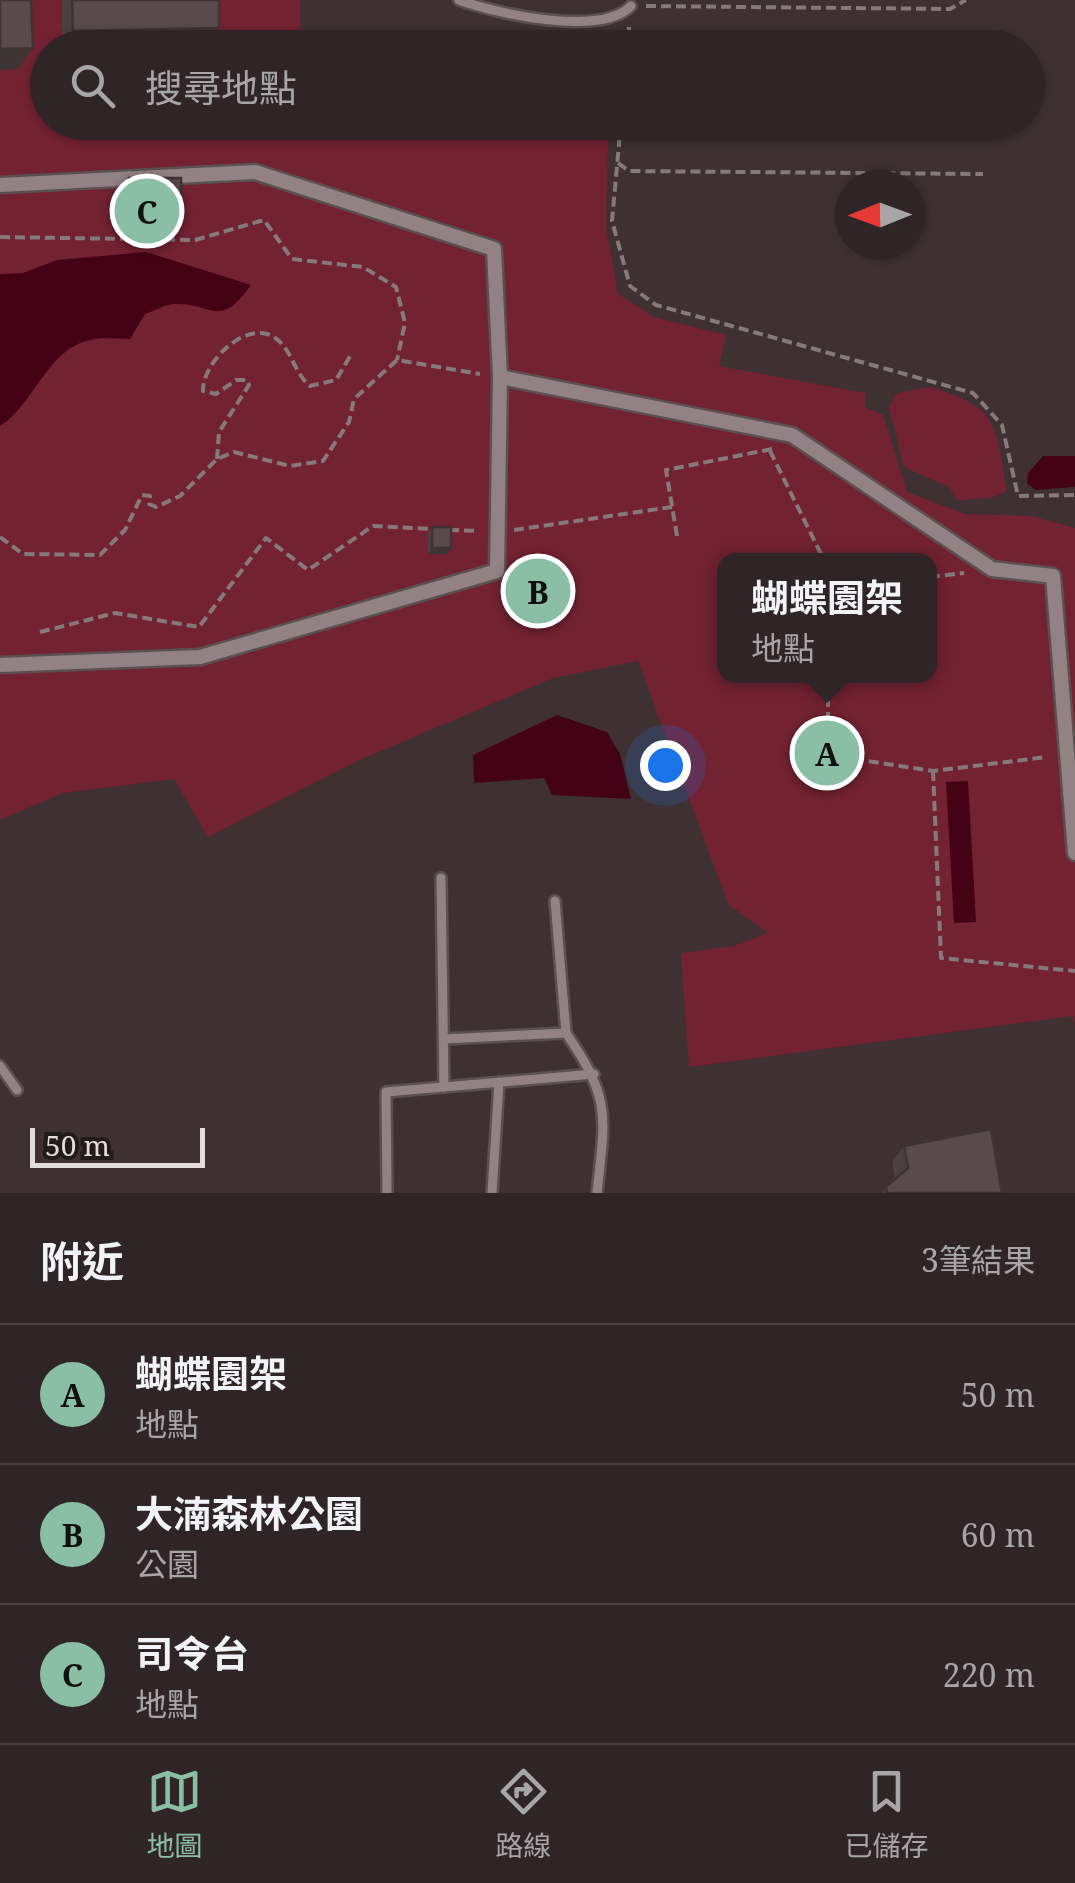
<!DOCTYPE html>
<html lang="zh-TW">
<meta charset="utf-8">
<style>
body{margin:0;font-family:"Noto Serif","Noto Sans TC",serif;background:#372d2e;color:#f1f3f6}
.compass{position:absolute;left:835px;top:170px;width:90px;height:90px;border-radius:50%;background:#2f2526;box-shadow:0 2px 8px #0004;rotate:269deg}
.scale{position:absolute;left:30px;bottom:25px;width:175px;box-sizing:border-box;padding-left:10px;border:5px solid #e5dcdc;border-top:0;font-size:28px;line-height:35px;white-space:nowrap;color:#e5dcdc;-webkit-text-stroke:8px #221b1b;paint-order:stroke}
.you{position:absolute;left:665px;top:765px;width:35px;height:35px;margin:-25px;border:8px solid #fff;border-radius:50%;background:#1a73e8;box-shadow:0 0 0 15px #1a73e833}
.badge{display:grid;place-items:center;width:65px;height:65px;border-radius:50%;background:#8abfa5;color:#111;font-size:32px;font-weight:700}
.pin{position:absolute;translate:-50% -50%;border:5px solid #fff;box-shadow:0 2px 10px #0006}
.popup{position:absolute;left:717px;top:553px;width:220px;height:130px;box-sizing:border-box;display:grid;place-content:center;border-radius:20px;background:#2f2526;filter:drop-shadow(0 2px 8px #0005);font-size:32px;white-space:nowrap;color:#a7a5a7}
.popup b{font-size:38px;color:#f1f3f6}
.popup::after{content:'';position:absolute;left:50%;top:100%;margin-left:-20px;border:20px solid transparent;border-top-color:#2f2526}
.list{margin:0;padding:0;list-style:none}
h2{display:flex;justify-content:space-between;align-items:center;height:130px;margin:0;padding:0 40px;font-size:42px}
h2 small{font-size:32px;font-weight:400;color:#a7a5a7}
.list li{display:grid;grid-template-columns:65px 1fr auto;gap:30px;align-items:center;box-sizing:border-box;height:140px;padding:0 40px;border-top:2px solid #4a4243}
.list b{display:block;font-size:38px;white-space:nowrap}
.list p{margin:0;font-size:32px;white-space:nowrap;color:#a7a5a7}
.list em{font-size:32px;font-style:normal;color:#a7a5a7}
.icon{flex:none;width:55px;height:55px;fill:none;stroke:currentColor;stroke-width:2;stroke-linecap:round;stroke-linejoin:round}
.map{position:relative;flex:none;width:1075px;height:1193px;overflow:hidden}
.search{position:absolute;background:#2f2526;box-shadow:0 2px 8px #0004;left:30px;right:30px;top:30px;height:110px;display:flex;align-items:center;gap:25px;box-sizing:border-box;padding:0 35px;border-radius:55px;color:#a7a5a7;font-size:38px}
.sheet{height:550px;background:#2f2526}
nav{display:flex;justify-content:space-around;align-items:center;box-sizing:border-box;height:140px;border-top:2px solid #4a4243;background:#2f2526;font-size:28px;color:#a7a5a7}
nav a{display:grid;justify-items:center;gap:5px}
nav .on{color:#8abfa5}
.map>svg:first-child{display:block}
.green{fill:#732231;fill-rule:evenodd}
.water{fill:#440314}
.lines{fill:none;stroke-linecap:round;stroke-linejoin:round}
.service-casing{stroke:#5b5050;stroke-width:14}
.pedestrian-casing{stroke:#5b5050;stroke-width:19}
.path{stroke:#857979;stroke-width:4;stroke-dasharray:10 5;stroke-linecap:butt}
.service{stroke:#938283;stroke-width:9}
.pedestrian{stroke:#938283;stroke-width:14}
.wall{fill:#4d4040}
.shaded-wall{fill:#3f3434}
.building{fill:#5a4a4b;stroke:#3f3434;stroke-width:2.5}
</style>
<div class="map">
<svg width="1075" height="1193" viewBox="0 0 1075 1193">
<rect width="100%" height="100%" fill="#3f3132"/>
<g class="green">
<path d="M0 0H300L301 47 48 48V122H427L547 127 608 137 606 227 618 294 654 317 726 335 719 366 865 393V407L883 415 907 492 965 514 1031 516 1075 528V1026L1073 1016 689 1067 681 953 734 946 768 933 728 904 638 661 553 678 355 762 208 837 174 779 63 793 0 820ZM724 560H930V676H724Z"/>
<path d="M929 387C999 406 995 425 1007 491L991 498 957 500 949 487 904 467 889 407 897 393Z"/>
</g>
<g class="water">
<path d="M146 252 251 285C219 330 213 303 175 304 166 304 154 311 145 314L130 339C118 339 102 337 90 340 47 349 34 405 0 426V274L23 273 57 260Z"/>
<path d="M1043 456H1075V487L1036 490 1027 484 1028 473Z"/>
<path d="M557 715 607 732 620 754 631 799 552 795 544 778 474 783 473 755Z"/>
<path d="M968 781 976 922 954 923 946 782Z"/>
</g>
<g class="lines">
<g class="service-casing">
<g id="service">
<path d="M459 0C497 14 601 37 631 6"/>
<path d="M441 878 444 1087"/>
<path d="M555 901 566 1033"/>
<path d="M444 1039 566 1033C612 1100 605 1116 597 1193"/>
<path d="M0 1066 17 1090"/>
<path d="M387 1193 386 1092 594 1074"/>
<path d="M492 1193 499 1082"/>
</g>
</g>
<g class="pedestrian-casing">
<g id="pedestrian">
<path d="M0 185 255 172 494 249 500 377 497 571 200 657 0 665"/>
<path d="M500 377 792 435 992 569 1053 576 1075 853"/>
</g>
</g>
<g class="path">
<path d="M646 6 950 9 966 0"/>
<path d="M628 48 629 27"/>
<path d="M621 122 612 221 630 286 656 305 973 393 1002 425 1018 496 1075 495"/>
<path d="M618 163 629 171 983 174"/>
<path d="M0 237 195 240 264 220 292 259 363 267 396 287 405 323 397 360"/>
<path d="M770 451 824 560"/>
<path d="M217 459 219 432 249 385 247 380H236L216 394 203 391C202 361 251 314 279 341 293 354 295 374 310 386L336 380 352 353"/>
<path d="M449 530 479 531"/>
<path d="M514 530 672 507"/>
<path d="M677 536 666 470 772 449"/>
<path d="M0 537 23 554 100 555 125 530 142 495 150 496 149 504 156 507 180 496 217 459 234 452 290 466 323 461 349 422 354 399 397 360 480 374"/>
<path d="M930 577 964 573"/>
<path d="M40 632 115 613 199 627 266 538 308 570 373 526 434 529"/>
<path d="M828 722V676"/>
<path d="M854 759 933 771 1047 757"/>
<path d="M933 771 941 958 1075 971"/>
</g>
<use href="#service" class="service"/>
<use href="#pedestrian" class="pedestrian"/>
</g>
<g class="wall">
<path d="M62 0H219V28L207 44 62 48Z"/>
<path d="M129 178 174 232H121V190Z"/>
<path d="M432 527 447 554H428V533Z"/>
<path d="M817 721 841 780 822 783 805 773 798 748Z"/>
<path d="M904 1146 1002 1193H882L895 1179 892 1162Z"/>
</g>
<g class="shaded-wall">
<path d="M219 28 207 44 62 48 73 31Z"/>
<path d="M33 48 18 69 0 70V49Z"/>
<path d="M69 122H212L209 126 63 130Z"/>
<path d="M129 221H182L174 232H121Z"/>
<path d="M432 548H451L447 554H428Z"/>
<path d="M845 774 841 780 822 783 826 777Z"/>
</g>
<g class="building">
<path d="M0 0H31L33 48 0 49Z"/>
<path d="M72 0H219V28L73 31Z"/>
<path d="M129 178H181L182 221H129Z"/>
<rect x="432" y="527" width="19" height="21"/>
<path d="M834 718 851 725 861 751 845 774 826 777 809 768 802 742 817 721Z"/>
<path d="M991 1129 1002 1193H887L886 1187 908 1168 904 1146Z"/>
</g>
</svg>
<svg class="compass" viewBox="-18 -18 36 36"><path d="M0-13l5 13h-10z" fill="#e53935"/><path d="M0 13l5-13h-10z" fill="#a7a5a7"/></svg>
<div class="scale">50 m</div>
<div class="you"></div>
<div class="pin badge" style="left:827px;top:753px">A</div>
<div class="popup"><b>蝴蝶園架</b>地點</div>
<div class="pin badge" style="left:538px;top:591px">B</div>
<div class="pin badge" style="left:147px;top:211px">C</div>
<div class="search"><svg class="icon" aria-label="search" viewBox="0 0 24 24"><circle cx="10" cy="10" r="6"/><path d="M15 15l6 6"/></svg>搜尋地點</div>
</div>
<section class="sheet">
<h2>附近<small>3筆結果</small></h2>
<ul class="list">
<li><span class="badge">A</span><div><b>蝴蝶園架</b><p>地點</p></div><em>50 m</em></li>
<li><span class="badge">B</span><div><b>大湳森林公園</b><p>公園</p></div><em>60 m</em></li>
<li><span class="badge">C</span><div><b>司令台</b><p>地點</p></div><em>220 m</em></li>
</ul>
</section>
<nav>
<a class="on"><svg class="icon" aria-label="map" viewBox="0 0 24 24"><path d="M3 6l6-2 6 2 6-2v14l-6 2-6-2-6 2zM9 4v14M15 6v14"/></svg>地圖</a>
<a><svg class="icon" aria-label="directions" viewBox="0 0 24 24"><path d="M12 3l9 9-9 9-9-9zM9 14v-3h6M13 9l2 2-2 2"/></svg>路線</a>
<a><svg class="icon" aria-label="saved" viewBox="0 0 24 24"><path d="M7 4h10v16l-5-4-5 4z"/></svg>已儲存</a>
</nav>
